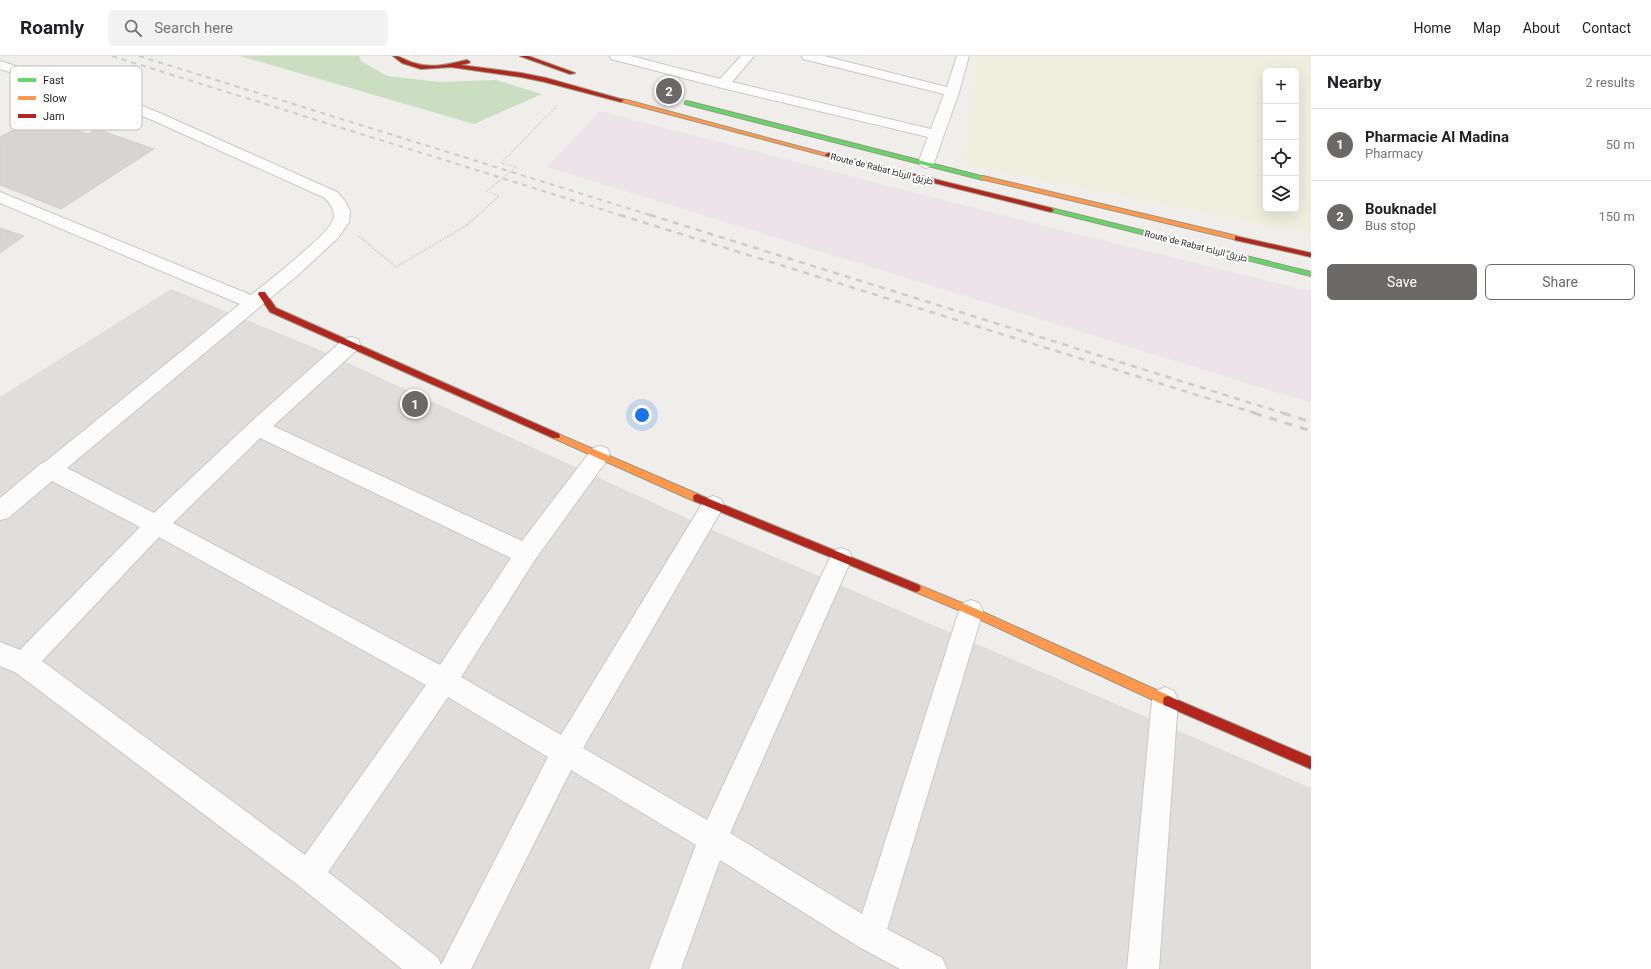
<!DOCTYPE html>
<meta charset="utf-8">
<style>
body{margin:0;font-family:Roboto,Cairo,sans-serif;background:#f2f2f2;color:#202124}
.controls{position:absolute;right:12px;top:12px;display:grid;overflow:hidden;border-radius:6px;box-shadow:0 4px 16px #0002}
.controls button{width:36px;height:36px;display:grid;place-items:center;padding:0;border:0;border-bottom:1px solid #e0e0e0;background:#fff;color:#202124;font:20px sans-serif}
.you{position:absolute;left:642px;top:359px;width:14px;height:14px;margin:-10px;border:3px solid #fff;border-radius:50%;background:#1a73e8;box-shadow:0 0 0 6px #1a73e833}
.badge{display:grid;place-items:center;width:26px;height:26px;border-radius:50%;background:#6a6968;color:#fff;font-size:13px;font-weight:700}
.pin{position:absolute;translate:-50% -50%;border:2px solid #fff;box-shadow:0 1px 4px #0006}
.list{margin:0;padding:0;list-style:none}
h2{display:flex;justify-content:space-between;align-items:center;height:52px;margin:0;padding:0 16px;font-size:17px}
h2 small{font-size:13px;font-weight:400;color:#757577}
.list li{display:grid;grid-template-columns:26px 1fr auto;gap:12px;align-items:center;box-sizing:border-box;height:72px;padding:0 16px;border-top:1px solid #e0e0e0}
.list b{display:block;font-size:15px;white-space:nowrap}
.list p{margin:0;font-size:13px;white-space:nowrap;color:#757577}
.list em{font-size:13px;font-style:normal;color:#757577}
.actions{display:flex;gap:8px;padding:12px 16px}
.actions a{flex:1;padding:9px 0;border:1px solid #6a6968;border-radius:6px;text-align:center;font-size:14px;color:#6a6968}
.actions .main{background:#6a6968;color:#fff}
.icon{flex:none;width:22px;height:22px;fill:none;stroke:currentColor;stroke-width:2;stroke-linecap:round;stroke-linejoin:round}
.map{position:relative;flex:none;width:1311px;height:913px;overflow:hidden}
header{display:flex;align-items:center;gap:24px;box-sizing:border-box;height:56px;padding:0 20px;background:#fff;border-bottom:1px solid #e0e0e0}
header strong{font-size:19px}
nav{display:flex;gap:22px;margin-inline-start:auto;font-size:14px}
.search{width:280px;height:36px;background:#f2f2f2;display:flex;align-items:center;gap:10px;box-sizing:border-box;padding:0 14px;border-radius:6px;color:#757577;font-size:15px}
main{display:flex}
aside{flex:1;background:#fff}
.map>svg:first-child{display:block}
.residential{fill:#dfdedc}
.industrial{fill:#ede4e9}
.farmland{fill:#efefdf;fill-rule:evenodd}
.forest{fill:#cbdec1}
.building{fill:#d7d4d2;stroke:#d3d0cc}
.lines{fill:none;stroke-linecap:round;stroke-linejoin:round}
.street-casing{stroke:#c9c8c7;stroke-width:2}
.fast-casing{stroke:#999a82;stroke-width:2}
.slow-casing{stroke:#999a82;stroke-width:2}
.jam-casing{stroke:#999a82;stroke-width:2}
.path-far1{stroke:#dccecd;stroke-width:1.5;stroke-dasharray:1.5 1.5;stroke-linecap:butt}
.path{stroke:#dccecd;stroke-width:2;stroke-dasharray:1.5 1.5;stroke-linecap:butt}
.street{fill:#fdfcfc;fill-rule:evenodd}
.fast{fill:#63d668;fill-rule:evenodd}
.slow{fill:#ff974d;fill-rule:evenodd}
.jam{fill:#b3261e;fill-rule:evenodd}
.rail-far2{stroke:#ccc;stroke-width:2;stroke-dasharray:5 5;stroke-linecap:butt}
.rail-far1{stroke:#ccc;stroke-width:2.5;stroke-dasharray:6 6;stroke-linecap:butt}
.rail{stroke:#ccc;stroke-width:3;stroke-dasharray:8 8;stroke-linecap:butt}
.path-bridge-far1{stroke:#dccecd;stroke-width:1.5;stroke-dasharray:1.5 1.5;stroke-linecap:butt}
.path-bridge{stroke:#dccecd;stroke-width:2;stroke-dasharray:1.5 1.5;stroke-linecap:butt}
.labels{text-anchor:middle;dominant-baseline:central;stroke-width:4;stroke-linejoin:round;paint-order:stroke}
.far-street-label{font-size:9px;fill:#222;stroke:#fff}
.key{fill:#fff;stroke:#bdbdbd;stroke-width:1}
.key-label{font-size:11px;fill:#222}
</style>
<header>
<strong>Roamly</strong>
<div class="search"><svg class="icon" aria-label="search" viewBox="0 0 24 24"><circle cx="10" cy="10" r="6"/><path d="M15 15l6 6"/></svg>Search here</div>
<nav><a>Home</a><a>Map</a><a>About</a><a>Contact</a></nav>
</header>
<main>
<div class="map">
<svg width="1311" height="913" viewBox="0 0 1311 913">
<rect width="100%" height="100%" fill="#f0eeeb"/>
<path class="residential" d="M171 233 315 292 726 480 1311 732V913H0V341Z"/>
<path class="industrial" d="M600 55 1060 174 1311 235V347L547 111Z"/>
<path class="farmland" d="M975 0H1311V178L962 108 973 25ZM1266 15H1296V153H1266Z"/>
<path class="forest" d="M240 0H359L361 5 387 20 440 26 496 24 542 38 474 68Z"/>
<g class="building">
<path d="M38 60 88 78 97 73 154 93 61 153 0 129V81Z"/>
<path d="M0 172 24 180 0 197Z"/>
</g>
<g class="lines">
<g class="street-casing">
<g id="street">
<path d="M610 0H631L720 23 741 0H754L732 26 931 73 944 38 803 3 802 0H824L947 31 957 0H969L959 36 934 107 931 110 926 112 921 110 918 107 928 81 718 31 611 3Z"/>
<path d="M0 5 140 49 162 58 337 136 345 145 350 155 349 166 338 182 299 218 67 412 154 457 251 366 344 283 351 281 358 283 360 288 358 293 273 370 522 485 593 392 600 390 607 392 610 398 607 404 534 505 461 621 561 679 705 443 713 440 721 443 724 449 721 455 583 692 707 764 833 495 841 492 849 495 852 502 730 777 862 858 959 555 963 547 971 544 979 547 983 555 887 873 942 902 947 913H900L859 891 720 804 681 913H649L696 789 571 714 471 913H402L298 829 15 616 0 610V586L20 594 140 471 52 425 8 462 0 464V442L42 407 45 406 240 248 0 147V136L251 239C265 228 330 177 333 164 336 155 331 149 325 142L152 64 130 55 0 13ZM260 382 511 502 440 609 173 467ZM159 481 426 629 305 799 42 605ZM448 641 548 701 441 909 438 902 328 816Z"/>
<path d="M1165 631 1174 635 1178 644 1159 913H1127L1152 644 1156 635Z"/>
</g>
</g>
<g class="fast-casing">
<g id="fast">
<path d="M687 45 985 121 986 122 983 124 685 48V46Z"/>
<path d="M1051 152 1311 216V220L1049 155V153Z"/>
</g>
</g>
<g class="slow-casing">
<g id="slow">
<path d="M619 43H623L831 99 826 100 619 45Z"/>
<path d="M983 120 1237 180 1240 182 1237 184 981 123 980 122Z"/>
<path d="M556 377 700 439 701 442 700 445H694L553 382 552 380 553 378Z"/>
<path d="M916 528 974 552 1172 641 1173 645 1172 649 1168 650 1164 649 968 558 913 535 911 532 913 529Z"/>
</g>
</g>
<g class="jam-casing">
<g id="jam">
<path d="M393 0C401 0 406 5 414 7 431 13 450 8 467 4L470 6 469 7 460 9 521 17 546 22 624 44 621 46 545 26 521 21 451 11 421 13 402 7Z"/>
<path d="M520 0H528L575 17 570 18Z"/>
<path d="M828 97 1051 152 1054 154 1051 156 826 100 825 99Z"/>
<path d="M1235 180 1311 197V201L1235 184Z"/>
<path d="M259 236H265L276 252 559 378 560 380 559 382H553L270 256 258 238Z"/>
<path d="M697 438 919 529 921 532 919 535 916 536 913 535 694 445 693 442 694 439Z"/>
<path d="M1168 640 1311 701V713L1164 649 1163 645 1164 641Z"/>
</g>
</g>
<path class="path-far1" d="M554 53 557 48"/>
<path class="path" d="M359 180 396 211 467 169"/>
<use href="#street" class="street"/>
<use href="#fast" class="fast"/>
<use href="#slow" class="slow"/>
<use href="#jam" class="jam"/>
<g class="rail-far2">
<path d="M112 0 623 160"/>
<path d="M139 0 653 160"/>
</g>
<g class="rail-far1">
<path d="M620 159 1258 358"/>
<path d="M650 159 1286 358"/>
</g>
<g class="rail">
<path d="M1254 357 1311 375"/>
<path d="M1283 357 1311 366"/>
</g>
<path class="path-bridge-far1" d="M477 160 499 140 487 135 516 111 501 107 554 53"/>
<path class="path-bridge" d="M467 169 478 159"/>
</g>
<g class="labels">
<g class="far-street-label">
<text transform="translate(882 113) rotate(14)">Route de Rabat طريق الرباط</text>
<text transform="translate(1196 190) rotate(14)">Route de Rabat طريق الرباط</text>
</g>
</g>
<rect x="10" y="10" width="132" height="64" rx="6" class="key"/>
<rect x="18" y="22" width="18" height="4" fill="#63d668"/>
<rect x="18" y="40" width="18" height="4" fill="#ff974d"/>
<rect x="18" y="58" width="18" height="4" fill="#b3261e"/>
<g class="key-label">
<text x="43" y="28">Fast</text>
<text x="43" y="46">Slow</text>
<text x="43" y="64">Jam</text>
</g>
</svg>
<div class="controls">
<button>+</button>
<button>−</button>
<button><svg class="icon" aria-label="locate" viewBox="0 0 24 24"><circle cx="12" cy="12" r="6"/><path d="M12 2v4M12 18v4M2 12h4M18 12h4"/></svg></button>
<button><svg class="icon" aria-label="layers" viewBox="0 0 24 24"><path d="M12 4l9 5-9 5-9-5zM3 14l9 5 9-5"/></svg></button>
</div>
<div class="you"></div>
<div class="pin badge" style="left:415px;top:348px">1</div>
<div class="pin badge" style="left:669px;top:35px">2</div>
</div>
<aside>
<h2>Nearby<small>2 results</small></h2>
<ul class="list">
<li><span class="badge">1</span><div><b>Pharmacie Al Madina</b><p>Pharmacy</p></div><em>50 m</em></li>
<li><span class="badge">2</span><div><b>Bouknadel</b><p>Bus stop</p></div><em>150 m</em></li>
</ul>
<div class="actions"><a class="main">Save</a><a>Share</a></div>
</aside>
</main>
